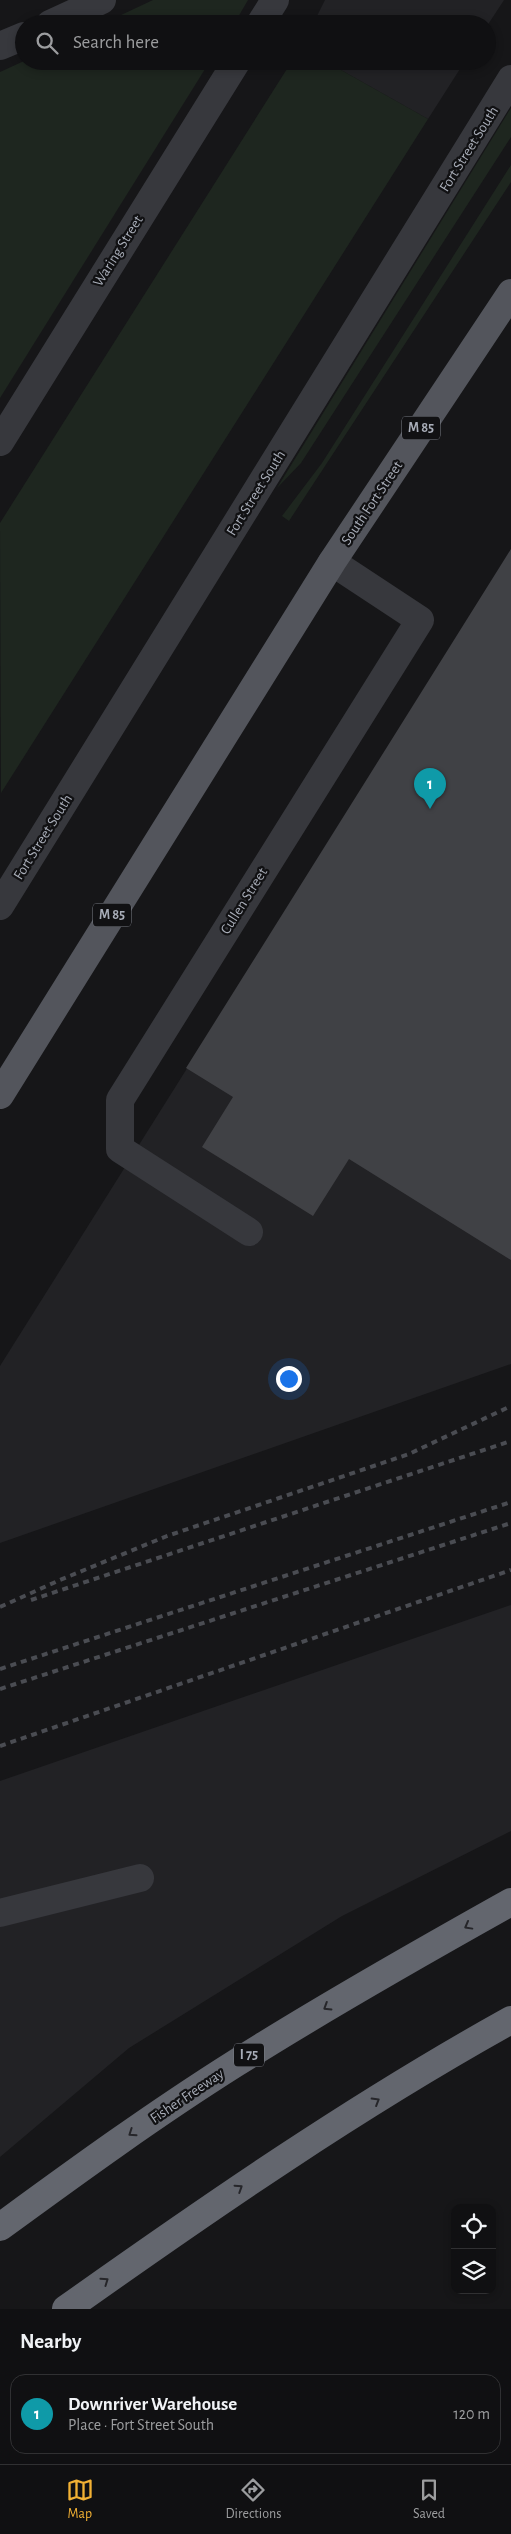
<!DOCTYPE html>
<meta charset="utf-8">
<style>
body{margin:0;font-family:"Alegreya Sans",sans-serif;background:#1e1e20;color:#f1f3f6}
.controls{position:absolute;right:15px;bottom:15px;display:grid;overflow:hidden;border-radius:10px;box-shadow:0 2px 8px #0003}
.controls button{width:45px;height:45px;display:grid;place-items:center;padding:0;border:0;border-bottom:1px solid #303032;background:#101012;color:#f1f3f6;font:25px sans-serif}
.you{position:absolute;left:288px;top:1378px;width:18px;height:18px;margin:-12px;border:4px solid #fff;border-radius:50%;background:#1a73e8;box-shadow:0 0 0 8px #1a73e833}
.badge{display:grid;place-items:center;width:32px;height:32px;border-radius:50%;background:#f2b134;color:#fff;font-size:16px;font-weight:700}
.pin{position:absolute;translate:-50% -41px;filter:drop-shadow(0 1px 2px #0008)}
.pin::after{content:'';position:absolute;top:26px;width:18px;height:15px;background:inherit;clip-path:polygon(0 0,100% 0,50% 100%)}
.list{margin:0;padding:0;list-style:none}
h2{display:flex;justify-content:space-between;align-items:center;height:65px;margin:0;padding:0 20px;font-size:21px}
h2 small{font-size:16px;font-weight:400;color:#9c9d9f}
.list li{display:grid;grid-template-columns:32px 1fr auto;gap:15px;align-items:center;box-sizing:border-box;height:80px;margin:0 10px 10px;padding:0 10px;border:1px solid #303032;border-radius:15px}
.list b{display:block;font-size:19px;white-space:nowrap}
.list p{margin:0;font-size:16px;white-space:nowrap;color:#9c9d9f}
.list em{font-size:16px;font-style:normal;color:#9c9d9f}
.icon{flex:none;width:28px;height:28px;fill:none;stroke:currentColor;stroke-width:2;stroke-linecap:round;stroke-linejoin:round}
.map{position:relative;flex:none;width:511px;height:2309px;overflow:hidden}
.search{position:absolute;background:#101012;box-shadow:0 2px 8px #0003;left:15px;right:15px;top:15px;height:55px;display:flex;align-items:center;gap:12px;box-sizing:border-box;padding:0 18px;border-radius:28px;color:#9c9d9f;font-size:19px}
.sheet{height:155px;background:#101012}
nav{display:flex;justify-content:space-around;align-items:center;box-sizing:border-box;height:70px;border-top:1px solid #303032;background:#101012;font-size:14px;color:#9c9d9f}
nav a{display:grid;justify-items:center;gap:2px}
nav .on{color:#f2b134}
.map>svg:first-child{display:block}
.built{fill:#222225}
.green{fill:#1e261f}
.building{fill:#404145}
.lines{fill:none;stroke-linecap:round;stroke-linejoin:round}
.minor{stroke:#37383d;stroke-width:28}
.major{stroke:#53555c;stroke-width:28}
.highway{stroke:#63666e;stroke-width:28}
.rail{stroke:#4a4c52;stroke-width:4;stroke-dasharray:6 5;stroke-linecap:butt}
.oneway{stroke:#26262a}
.labels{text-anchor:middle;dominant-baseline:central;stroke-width:4.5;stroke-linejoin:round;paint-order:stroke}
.shield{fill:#111113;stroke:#7b7e86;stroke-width:1}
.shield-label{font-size:14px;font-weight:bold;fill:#a8adb8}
.street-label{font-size:15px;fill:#a8adb8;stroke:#111113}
</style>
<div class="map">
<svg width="511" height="2309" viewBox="0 0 511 2309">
<rect width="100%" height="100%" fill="#161618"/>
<g class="built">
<path d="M325 0H504L487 26V24H313Z"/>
<path d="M325 61H465L428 119Z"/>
<path d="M511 553V1364L0 1543V1366Z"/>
<path d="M511 1605V1831L342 1916 129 2048 0 2157V1781Z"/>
</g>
<g class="green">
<path d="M153 0H248L234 24H102Z"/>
<path d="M24 61H210L0 398V72Z"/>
<path d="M292 61H325L428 119 1 793 0 523Z"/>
<path d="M511 108V137L301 463 277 488Z"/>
<path d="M511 165V182L289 521 282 516 322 463Z"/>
</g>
<path class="building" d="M511 549V1260L349 1159 313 1216 202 1147 233 1097 186 1068Z"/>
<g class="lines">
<g class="minor">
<path d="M50 24 102 0"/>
<path d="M260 24 275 0"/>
<path d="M0 46 24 36"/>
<path d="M0 442 237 61"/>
<path d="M0 906 511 79"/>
<path d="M249 1232 120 1149V1100L420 620 332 562"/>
<path d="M0 1913 140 1878"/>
</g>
<path class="major" d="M0 1095 332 562 511 293"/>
<g class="highway">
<path d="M0 2227C78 2170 155 2114 236 2063 326 2006 418 1954 511 1902"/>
<path d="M66 2309C210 2207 356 2106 511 2020"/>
</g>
<g class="rail">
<path d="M31 1600 511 1441"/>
<path d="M0 1607 60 1580 167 1536 409 1454 511 1406"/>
<path d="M0 1669 511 1502"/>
<path d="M0 1689 511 1523"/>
<path d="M0 1746 511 1570"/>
</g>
</g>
<defs><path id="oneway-chevron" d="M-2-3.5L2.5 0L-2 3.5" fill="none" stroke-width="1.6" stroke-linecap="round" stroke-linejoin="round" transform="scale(1.25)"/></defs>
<g class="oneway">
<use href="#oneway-chevron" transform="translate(468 1926) rotate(151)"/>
<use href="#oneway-chevron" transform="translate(327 2007) rotate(148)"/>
<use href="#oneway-chevron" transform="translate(376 2101) rotate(-31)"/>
<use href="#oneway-chevron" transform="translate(132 2133) rotate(146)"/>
<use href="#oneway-chevron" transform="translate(239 2188) rotate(-33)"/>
<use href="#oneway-chevron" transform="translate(105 2281) rotate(-35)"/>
</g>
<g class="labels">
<g class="shield">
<rect x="402" y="416.5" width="38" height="23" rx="4"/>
<rect x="93" y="903.5" width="38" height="23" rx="4"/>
<rect x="234" y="2043.5" width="30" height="23" rx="4"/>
</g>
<g class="shield-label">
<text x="421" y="428">M 85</text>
<text x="112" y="915">M 85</text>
<text x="249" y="2055">I 75</text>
</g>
<g class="street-label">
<text transform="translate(469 149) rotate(-58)">Fort Street South</text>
<text transform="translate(118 251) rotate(-58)">Waring Street</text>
<text transform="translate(256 493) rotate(-58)">Fort Street South</text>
<text transform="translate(372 503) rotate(-56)">South Fort Street</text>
<text transform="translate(43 837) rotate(-58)">Fort Street South</text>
<text transform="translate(244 901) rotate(-58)">Cullen Street</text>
<text transform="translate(187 2096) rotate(-34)">Fisher Freeway</text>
</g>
</g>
</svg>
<div class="controls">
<button><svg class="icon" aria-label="locate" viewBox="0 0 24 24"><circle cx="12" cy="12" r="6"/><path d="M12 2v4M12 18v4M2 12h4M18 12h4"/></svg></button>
<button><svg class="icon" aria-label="layers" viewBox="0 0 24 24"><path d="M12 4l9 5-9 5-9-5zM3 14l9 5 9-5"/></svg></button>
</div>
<div class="you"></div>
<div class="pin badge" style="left:430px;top:809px;background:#0f9aa8">1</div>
<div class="search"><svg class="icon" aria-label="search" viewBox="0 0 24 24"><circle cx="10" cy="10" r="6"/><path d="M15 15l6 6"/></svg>Search here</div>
</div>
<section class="sheet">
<h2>Nearby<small></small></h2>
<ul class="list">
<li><span class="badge" style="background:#0f9aa8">1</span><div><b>Downriver Warehouse</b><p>Place · Fort Street South</p></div><em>120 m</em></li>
</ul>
</section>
<nav>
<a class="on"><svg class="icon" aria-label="map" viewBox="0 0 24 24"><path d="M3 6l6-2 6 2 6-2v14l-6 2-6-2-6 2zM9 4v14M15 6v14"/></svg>Map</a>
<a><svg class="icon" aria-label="directions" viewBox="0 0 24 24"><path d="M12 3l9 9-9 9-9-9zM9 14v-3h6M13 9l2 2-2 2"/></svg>Directions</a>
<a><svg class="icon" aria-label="saved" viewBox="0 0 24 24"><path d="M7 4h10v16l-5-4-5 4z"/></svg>Saved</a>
</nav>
